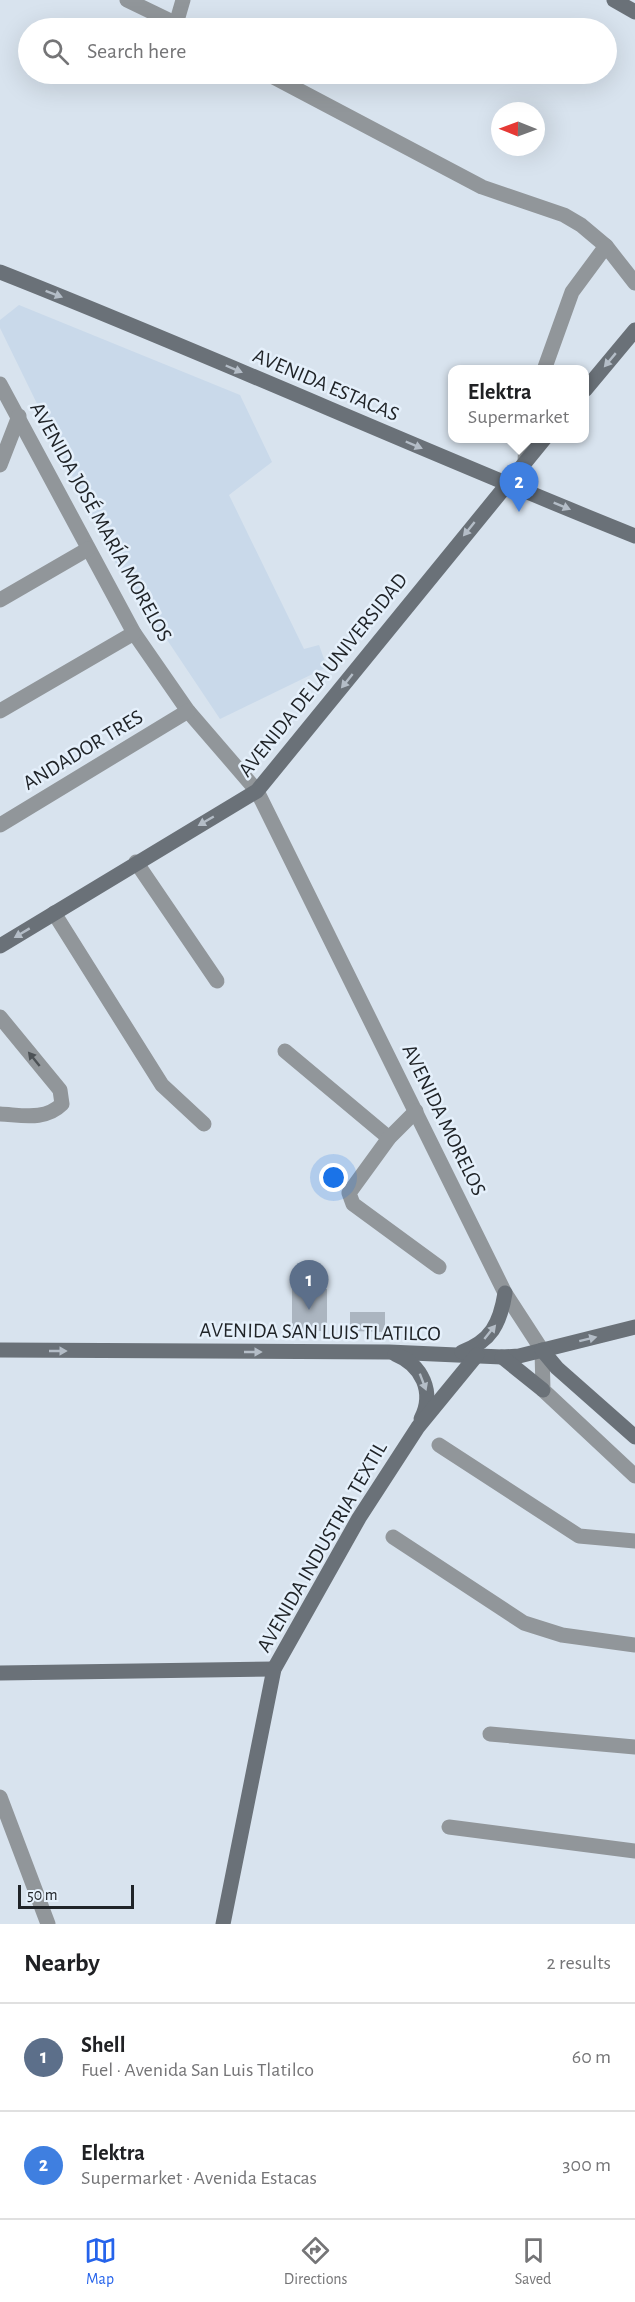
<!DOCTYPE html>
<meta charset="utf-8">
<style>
body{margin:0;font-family:"Alegreya Sans",sans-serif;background:#f6f6f6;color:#202124}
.compass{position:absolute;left:491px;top:102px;width:54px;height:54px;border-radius:50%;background:#fff;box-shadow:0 6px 24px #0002;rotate:271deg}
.scale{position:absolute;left:18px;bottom:15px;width:116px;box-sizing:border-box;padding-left:6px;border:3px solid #202428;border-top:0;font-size:16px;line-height:21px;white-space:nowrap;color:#202428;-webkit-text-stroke:4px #e5f0fb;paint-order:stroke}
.you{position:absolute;left:334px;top:1178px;width:21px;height:21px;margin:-15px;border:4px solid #fff;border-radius:50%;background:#1a73e8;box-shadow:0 0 0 9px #1a73e833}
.badge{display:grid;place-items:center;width:39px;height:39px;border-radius:50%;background:#2563eb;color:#fff;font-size:20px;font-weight:700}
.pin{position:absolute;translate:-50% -50px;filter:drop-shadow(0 2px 3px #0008)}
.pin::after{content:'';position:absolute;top:32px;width:21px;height:18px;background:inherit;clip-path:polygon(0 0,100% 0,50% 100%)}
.popup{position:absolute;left:448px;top:365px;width:141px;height:78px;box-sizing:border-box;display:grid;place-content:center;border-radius:12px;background:#fff;filter:drop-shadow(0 2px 4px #0005);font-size:20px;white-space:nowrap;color:#757577}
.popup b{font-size:22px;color:#202124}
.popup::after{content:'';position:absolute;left:50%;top:100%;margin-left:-12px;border:12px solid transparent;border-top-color:#fff}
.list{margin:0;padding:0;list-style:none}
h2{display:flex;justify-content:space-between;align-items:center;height:78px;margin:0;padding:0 24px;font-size:26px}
h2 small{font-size:20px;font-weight:400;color:#757577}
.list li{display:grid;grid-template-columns:39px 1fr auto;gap:18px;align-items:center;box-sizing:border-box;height:108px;padding:0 24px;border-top:2px solid #e0e0e0}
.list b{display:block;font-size:22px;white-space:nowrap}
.list p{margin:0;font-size:20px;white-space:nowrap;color:#757577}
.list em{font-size:20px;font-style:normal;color:#757577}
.icon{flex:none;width:33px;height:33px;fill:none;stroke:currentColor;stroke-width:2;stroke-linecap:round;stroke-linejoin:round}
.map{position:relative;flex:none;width:635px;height:1924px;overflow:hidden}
.search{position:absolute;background:#fff;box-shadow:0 6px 24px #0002;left:18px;right:18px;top:18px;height:66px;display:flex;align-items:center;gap:15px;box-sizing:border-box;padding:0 21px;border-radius:33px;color:#757577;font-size:22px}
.sheet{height:294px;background:#fff}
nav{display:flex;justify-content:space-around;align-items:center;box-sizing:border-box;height:84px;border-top:2px solid #e0e0e0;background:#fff;font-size:16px;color:#757577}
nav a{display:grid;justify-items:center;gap:3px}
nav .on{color:#2563eb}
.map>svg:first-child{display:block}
.built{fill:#c9d9ea}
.building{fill:#abb5c0}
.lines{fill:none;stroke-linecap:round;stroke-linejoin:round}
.street{stroke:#91969a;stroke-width:15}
.secondary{stroke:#6a7178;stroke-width:15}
.oneway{fill:#b4bdc7}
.oneway2{fill:#4d5256}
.labels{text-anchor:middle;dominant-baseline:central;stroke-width:5;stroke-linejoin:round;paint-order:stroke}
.street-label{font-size:21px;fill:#202428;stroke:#e5f0fb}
</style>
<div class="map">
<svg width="635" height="1924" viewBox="0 0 635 1924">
<rect width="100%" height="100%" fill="#d8e3ee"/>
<path class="built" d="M19 305 240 395 272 462 229 495 304 649 319 645 327 667 220 719 113 559 0 328V320Z"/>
<g class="building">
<rect x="292" y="1289" width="35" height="42"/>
<path d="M350 1312H385V1332L350 1331Z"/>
</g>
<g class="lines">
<g class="street">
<path d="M127 0 185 28"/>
<path d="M176 24 183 0"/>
<path d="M268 74 482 187 564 215 581 225 606 246 635 283"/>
<path d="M544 370 572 292 606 246"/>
<path d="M0 384 134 633 188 711 257 791 505 1293 542 1350 543 1390 635 1476"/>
<path d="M525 462 526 438"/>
<path d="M0 465 19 416"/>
<path d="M0 600 88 549"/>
<path d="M0 711 134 633"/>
<path d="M0 825 188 711"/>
<path d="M136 862 217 981"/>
<path d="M54 913 162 1085 204 1124"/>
<path d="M0 1017 60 1090 62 1104C45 1121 22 1115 0 1114"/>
<path d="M285 1051 389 1138"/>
<path d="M416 1111 389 1138 349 1193 353 1204 439 1267"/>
<path d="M439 1445 579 1536 635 1541"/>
<path d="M393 1537 524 1623 562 1635 635 1645"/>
<path d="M490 1734 635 1747"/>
<path d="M0 1797 48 1924"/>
<path d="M449 1827 635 1851"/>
</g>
<g class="secondary">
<path d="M614 0 635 12"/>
<path d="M0 272C213 356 422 451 635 536"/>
<path d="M585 390 635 330"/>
<path d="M0 946 257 791 545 438"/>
<path d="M0 1350 389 1352 502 1357 519 1356 635 1327"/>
<path d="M542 1350 557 1368 635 1437"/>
<path d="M462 1352C491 1341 500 1324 505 1293"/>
<path d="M395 1354C422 1365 435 1392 421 1419"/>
<path d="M502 1357 543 1390"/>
<path d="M0 1673 274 1669"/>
<path d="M223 1924 274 1669 359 1518 418 1427 477 1355"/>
</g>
</g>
<defs><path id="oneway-solid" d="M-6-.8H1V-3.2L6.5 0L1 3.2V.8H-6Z" transform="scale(1.5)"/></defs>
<g class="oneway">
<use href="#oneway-solid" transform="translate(54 294) rotate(21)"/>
<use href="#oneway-solid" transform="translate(610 360) rotate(130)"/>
<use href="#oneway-solid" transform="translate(234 369) rotate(23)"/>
<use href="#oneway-solid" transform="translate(414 445) rotate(23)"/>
<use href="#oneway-solid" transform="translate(562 506) rotate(22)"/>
<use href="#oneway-solid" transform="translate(469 529) rotate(129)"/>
<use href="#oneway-solid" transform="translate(347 681) rotate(129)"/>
<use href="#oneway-solid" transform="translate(206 821) rotate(150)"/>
<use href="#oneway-solid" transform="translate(22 933) rotate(149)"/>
<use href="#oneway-solid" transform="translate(490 1332) rotate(-51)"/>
<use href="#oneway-solid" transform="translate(588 1339) rotate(-14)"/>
<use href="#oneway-solid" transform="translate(58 1351)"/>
<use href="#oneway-solid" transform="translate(253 1352)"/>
<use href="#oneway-solid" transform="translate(423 1382) rotate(69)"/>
</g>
<use class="oneway2" href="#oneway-solid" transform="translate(34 1059) rotate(-129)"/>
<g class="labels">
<g class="street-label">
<text transform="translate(326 385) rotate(23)">AVENIDA ESTACAS</text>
<text transform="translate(101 522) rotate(61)">AVENIDA JOSÉ MARÍA MORELOS</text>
<text transform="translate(323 675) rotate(-51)">AVENIDA DE LA UNIVERSIDAD</text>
<text transform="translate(83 750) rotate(-31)">ANDADOR TRES</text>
<text transform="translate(444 1120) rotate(64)">AVENIDA MORELOS</text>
<text transform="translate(320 1332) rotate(1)">AVENIDA SAN LUIS TLATILCO</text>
<text transform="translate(322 1547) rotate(-60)">AVENIDA INDUSTRIA TEXTIL</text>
</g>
</g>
</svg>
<svg class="compass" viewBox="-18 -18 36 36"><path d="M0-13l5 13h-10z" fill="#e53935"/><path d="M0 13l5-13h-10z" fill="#757577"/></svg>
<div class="scale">50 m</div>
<div class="you"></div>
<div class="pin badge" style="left:309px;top:1310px;background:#5c6f8a">1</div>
<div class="pin badge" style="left:519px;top:512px;background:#3f7fe0">2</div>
<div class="popup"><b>Elektra</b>Supermarket</div>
<div class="search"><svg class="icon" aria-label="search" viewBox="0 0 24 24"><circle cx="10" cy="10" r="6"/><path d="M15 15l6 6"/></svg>Search here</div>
</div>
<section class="sheet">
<h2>Nearby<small>2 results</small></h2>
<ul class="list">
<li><span class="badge" style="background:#5c6f8a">1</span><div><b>Shell</b><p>Fuel · Avenida San Luis Tlatilco</p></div><em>60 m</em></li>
<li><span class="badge" style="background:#3f7fe0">2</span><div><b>Elektra</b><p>Supermarket · Avenida Estacas</p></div><em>300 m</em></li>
</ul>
</section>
<nav>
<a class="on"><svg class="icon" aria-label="map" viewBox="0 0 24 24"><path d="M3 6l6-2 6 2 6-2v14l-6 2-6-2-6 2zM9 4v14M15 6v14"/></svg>Map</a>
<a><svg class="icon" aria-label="directions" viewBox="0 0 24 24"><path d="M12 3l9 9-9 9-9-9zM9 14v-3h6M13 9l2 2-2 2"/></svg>Directions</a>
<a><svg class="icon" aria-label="saved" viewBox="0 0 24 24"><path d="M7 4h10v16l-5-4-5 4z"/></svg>Saved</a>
</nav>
